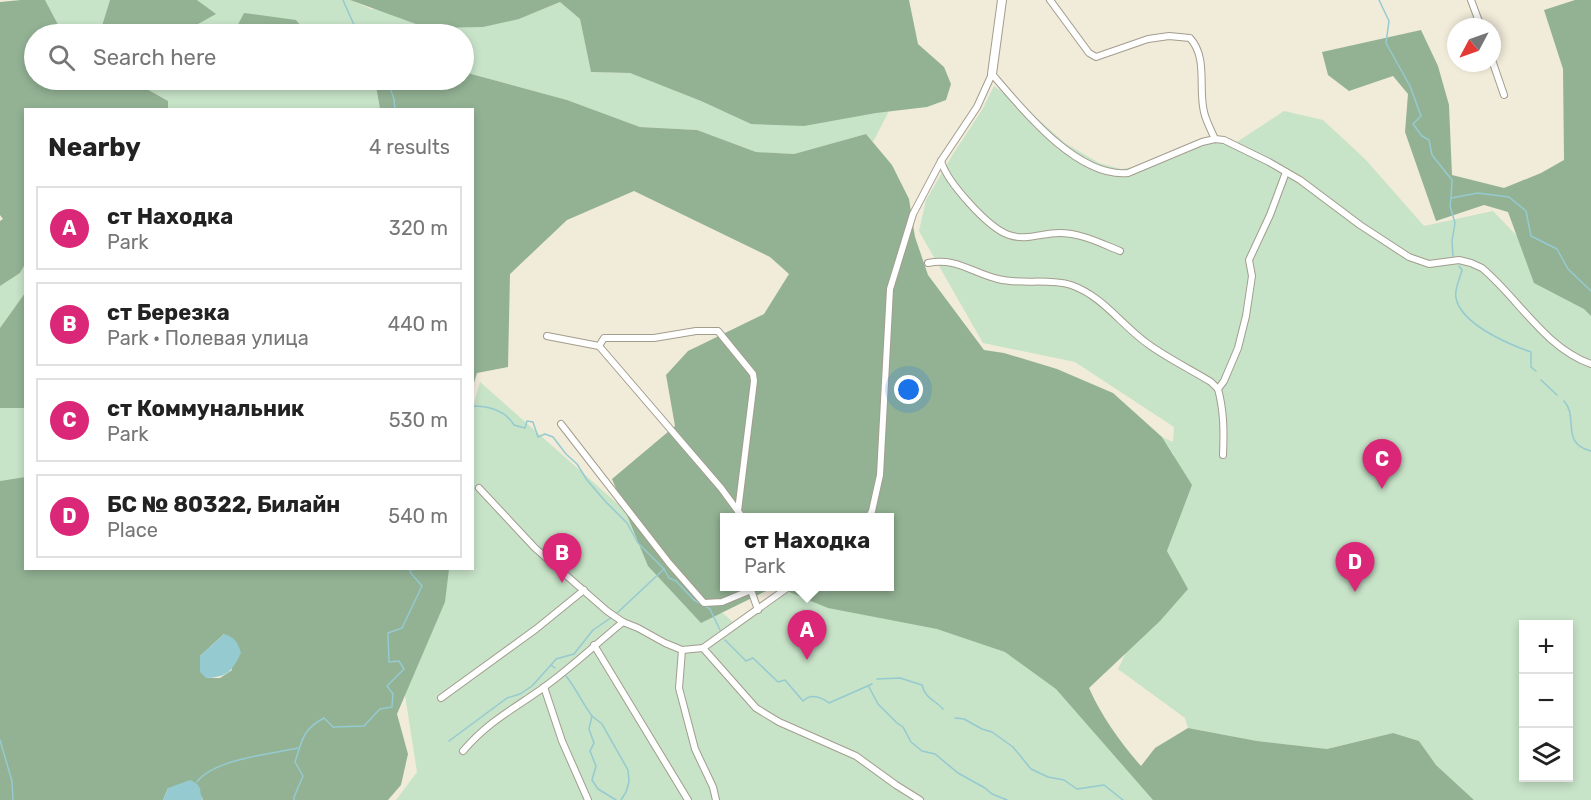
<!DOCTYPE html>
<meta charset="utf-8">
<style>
body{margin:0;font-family:Rubik,sans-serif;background:#f6f6f6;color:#222}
.controls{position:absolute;right:18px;bottom:18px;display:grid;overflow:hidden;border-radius:0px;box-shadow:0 3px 9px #0003}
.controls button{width:54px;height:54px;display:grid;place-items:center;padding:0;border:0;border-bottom:2px solid #e0e0e0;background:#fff;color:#222;font:30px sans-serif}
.compass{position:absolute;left:1447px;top:18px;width:54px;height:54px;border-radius:50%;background:#fff;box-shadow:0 3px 9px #0003;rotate:229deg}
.you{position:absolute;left:909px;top:390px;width:21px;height:21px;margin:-15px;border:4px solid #fff;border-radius:50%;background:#1a73e8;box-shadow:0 0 0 9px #1a73e833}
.badge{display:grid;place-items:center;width:39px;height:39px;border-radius:50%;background:#db2777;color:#fff;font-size:20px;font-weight:700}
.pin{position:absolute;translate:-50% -50px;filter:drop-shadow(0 2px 3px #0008)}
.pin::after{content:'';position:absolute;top:32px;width:21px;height:18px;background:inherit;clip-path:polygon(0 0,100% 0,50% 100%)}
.popup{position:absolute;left:720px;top:513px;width:174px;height:78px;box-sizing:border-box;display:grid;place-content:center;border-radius:0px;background:#fff;filter:drop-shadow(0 2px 4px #0005);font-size:20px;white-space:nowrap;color:#767676}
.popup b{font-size:22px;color:#222}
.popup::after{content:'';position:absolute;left:50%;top:100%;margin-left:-12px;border:12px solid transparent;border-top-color:#fff}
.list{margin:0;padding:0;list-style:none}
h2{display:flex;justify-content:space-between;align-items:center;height:78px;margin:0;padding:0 24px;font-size:26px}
h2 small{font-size:20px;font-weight:400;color:#767676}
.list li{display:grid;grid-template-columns:39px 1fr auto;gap:18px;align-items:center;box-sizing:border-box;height:84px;margin:0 12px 12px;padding:0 12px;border:2px solid #e0e0e0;border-radius:0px}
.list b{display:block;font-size:22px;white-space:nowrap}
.list p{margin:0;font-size:20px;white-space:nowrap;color:#767676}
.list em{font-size:20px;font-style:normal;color:#767676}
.icon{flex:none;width:33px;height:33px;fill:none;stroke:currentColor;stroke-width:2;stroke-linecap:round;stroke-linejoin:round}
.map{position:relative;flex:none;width:1591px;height:800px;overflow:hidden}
.search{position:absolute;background:#fff;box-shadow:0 3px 9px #0003;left:24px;top:24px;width:450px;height:66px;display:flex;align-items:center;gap:15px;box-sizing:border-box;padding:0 21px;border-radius:33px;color:#767676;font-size:22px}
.panel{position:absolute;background:#fff;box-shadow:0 3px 9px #0003;left:24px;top:108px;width:450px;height:462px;border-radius:0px}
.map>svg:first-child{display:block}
.green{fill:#c7e3c8;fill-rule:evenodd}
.forest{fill:#93b294;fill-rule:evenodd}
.water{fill:#95cad0}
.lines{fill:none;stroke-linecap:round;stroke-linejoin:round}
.stream{stroke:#95cad0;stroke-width:1.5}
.minor-casing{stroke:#a39d8e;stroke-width:8}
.tertiary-casing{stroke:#a39d8e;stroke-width:10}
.minor{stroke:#fff;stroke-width:6}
.tertiary{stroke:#fff;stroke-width:8}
</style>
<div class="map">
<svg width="1591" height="800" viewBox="0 0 1591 800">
<rect width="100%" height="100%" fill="#f1ebda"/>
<g class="green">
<path d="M45 0H110L101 29 95 34H63Z"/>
<path d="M197 0H350L371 9 519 19 560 2 580 19 591 72 630 73 701 101 751 124 889 111 873 142 866 134 794 154 756 152 697 130 640 127 567 100 464 72V34H308L296 20 233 32V34H180L215 14Z"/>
<path d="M131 80H243L244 85 324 86 325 80H375L380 109H168V101Z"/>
<path d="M994 86 1030 112 1065 143 1099 163 1121 169 1135 167 1212 136 1225 137 1237 142 1284 111 1323 120 1366 160 1424 226 1493 211 1591 313V800H1474L1436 765 1419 741 1393 733 1327 749 1257 741 1188 728 1185 718 1118 669 1171 558 1167 551 1174 533V455L1162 437 1173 442 1174 427 1075 362 983 343 919 231 926 200 953 154 982 110ZM1524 624H1568V778H1524Z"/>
<path d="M25 264V293L0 328V286L20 273Z"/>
<path d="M480 382 645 528 705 597 735 624 785 587 890 586 1024 645 1160 800H396L417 772 405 695 435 569 472 568V411Z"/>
<path d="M0 408H25V477L0 481Z"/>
</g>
<g class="forest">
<path d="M21 0H45L63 34H34V80H131L168 101V109L26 110 25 264 20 273 0 286V221L3 219 0 215V2Z"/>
<path d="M110 0H197L216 14 180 34H95L101 29Z"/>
<path d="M350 0H909L918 44 944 67 951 84 946 100 927 107 876 113 804 126 751 124 701 101 630 73 591 72 580 19 560 2 519 19 483 27 427 28Z"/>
<path d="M1575 0H1591V316L1584 309 1534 283 1508 212 1484 205 1436 221 1405 132 1408 94 1393 76 1349 91 1328 75 1322 52 1421 30 1438 66 1449 105 1452 175 1504 188 1541 173 1564 160 1563 69 1544 10Z"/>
<path d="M244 13 296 20 308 34H233Z"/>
<path d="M464 72 567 100 640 127 697 130 756 152 794 154 866 134 892 165 909 199 915 237 928 275 984 350 1004 353 1057 369 1113 393 1162 437 1192 485 1167 551 1188 589 1160 621 1089 688C1102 717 1120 742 1141 766L1155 748 1188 728 1257 741 1327 749 1393 733 1419 741 1436 765 1474 800H1153L1056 689 1005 652 937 629 828 608 777 587 890 586V518H724V586L774 587 701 623 648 566 612 479 675 426 666 375 688 351 764 314 789 274 770 257 634 191 567 220 510 274 508 367 477 373 473 386 472 110 380 109 375 80H464Z"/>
<path d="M243 80H325L324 86 288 88 244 85Z"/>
<path d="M25 293V408H0V328Z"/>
<path d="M25 477 26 568 449 569 445 602 397 714 408 754 401 785 388 800H203L202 797 168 788 163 800H0V481ZM224 634 232 670 220 678H206L200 656Z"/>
</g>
<g class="water">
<path d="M224 634C234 637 238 642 241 653 232 671 228 677 206 678L200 672V656Z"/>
<path d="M190 780C204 786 198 790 203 800H163L168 788Z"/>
</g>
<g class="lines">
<g class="stream">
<path d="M343 0 358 34"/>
<path d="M1379 0 1389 21 1386 43 1410 86 1421 116 1413 124 1422 136 1429 140 1432 155 1452 180 1451 198 1478 193 1509 197 1526 211 1531 236 1557 249 1568 269 1591 291"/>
<path d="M387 80 394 99 395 110"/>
<path d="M1451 198 1450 206 1455 223 1452 241 1453 256"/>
<path d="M1459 266 1462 270C1460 279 1454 289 1456 298 1461 324 1508 344 1531 352V367L1536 371"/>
<path d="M1541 380 1557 395"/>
<path d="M1564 401C1579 417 1560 444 1591 451"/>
<path d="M472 406C489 406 505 410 514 425L525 428 527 421 533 422 538 437 545 434 553 437 566 454 577 464 587 480 605 501 627 523 638 543 664 569 669 578 676 581 694 600 701 604"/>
<path d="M705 606 710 609 720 630"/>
<path d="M616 614 664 569"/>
<path d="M725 640 746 661 753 658 778 682 785 680 803 701C811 693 821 697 829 703L872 684"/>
<path d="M555 668 551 665 556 659 574 654 593 630 612 617"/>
<path d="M566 676C576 688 582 703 592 716L589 729 594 743 590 751 596 766 592 780 598 789 616 800"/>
<path d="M877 679 900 678 922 685C925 698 935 700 943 709"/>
<path d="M869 687 878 704 897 723 903 727 911 742 922 751 935 754 958 773 985 788 992 794 1007 800"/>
<path d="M592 716 602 724 628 770 629 782 626 792 621 800"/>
<path d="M955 718 964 719 982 729 992 732 1013 747 1031 769 1048 777 1064 780 1077 789 1104 785 1123 800"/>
<path d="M0 740 12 781 13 800"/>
<path d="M449 741 507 698 520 694 532 686 551 665"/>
<path d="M197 782C214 759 271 754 298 748"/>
<path d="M294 800V797L303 776 295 762C302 740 303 729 324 718L333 727 364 726 380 709 392 707 393 694 387 686 404 669 399 661 389 662 388 633 402 628 422 586 410 572 412 568"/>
</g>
<g class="minor-casing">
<g id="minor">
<path d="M1050 0 1089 53 1096 57 1148 39 1169 36 1190 38C1208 58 1198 87 1204 112 1206 121 1211 130 1215 139"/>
<path d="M1471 0 1481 27"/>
<path d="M1492 60 1504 95"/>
<path d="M941 161C947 182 988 228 1009 235 1026 241 1042 233 1059 233 1081 233 1100 243 1120 251"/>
<path d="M928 263C956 257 972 273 998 279 1022 285 1048 278 1071 285 1103 296 1122 326 1148 344 1167 358 1190 369 1211 382L1218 389"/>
<path d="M547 336 599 346 721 488 743 518"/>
<path d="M599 346 604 338H654L696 331H718L753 374 754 381 738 511"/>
<path d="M561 424 669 563 704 603 722 602 751 590"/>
<path d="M1223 455C1224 432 1224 411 1218 389L1224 381 1238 348 1246 316 1252 276 1249 260 1270 215 1286 172"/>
<path d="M479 488 535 548 607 611 623 622 638 628 665 643 682 650 703 648 790 586"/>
<path d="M868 518 872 511 880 475 890 289 913 214 941 161 977 107 992 74C1022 109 1077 178 1128 173L1202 142 1215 139 1224 140 1269 162 1300 180 1360 225 1409 257 1429 264 1459 260 1471 263 1482 268C1519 299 1544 347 1591 364"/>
<path d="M755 586 751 590 758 610"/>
<path d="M594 645 688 800"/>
<path d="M703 648 756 708 779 722 856 756 896 785 920 800"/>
<path d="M682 650 679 688 695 749 713 787 716 800"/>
<path d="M544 687 562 741 588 800"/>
<path d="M441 698 536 629 584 590"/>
<path d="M463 751C489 721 512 710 543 688 571 668 596 644 623 622"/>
</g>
</g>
<g class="tertiary-casing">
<path id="tertiary" d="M992 74 1002 0"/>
</g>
<use href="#minor" class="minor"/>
<use href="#tertiary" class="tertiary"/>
</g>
</svg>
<div class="controls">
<button>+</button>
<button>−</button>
<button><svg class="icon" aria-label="layers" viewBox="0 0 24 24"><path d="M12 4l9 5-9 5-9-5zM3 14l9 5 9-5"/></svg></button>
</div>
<svg class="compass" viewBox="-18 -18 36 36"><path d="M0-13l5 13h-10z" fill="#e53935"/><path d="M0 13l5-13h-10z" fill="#767676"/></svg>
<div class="you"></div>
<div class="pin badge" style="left:807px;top:660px">A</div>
<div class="popup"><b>ст Находка</b>Park</div>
<div class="pin badge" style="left:562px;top:583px">B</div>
<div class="pin badge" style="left:1382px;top:489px">C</div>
<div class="pin badge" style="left:1355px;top:592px">D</div>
<div class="search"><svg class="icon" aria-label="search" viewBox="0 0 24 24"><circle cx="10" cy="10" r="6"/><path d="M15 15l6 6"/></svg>Search here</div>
<section class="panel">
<h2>Nearby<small>4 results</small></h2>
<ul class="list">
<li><span class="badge">A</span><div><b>ст Находка</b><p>Park</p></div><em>320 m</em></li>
<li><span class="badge">B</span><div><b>ст Березка</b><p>Park · Полевая улица</p></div><em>440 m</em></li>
<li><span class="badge">C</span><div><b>ст Коммунальник</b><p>Park</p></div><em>530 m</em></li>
<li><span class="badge">D</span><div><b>БС № 80322, Билайн</b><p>Place</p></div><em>540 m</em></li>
</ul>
</section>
</div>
